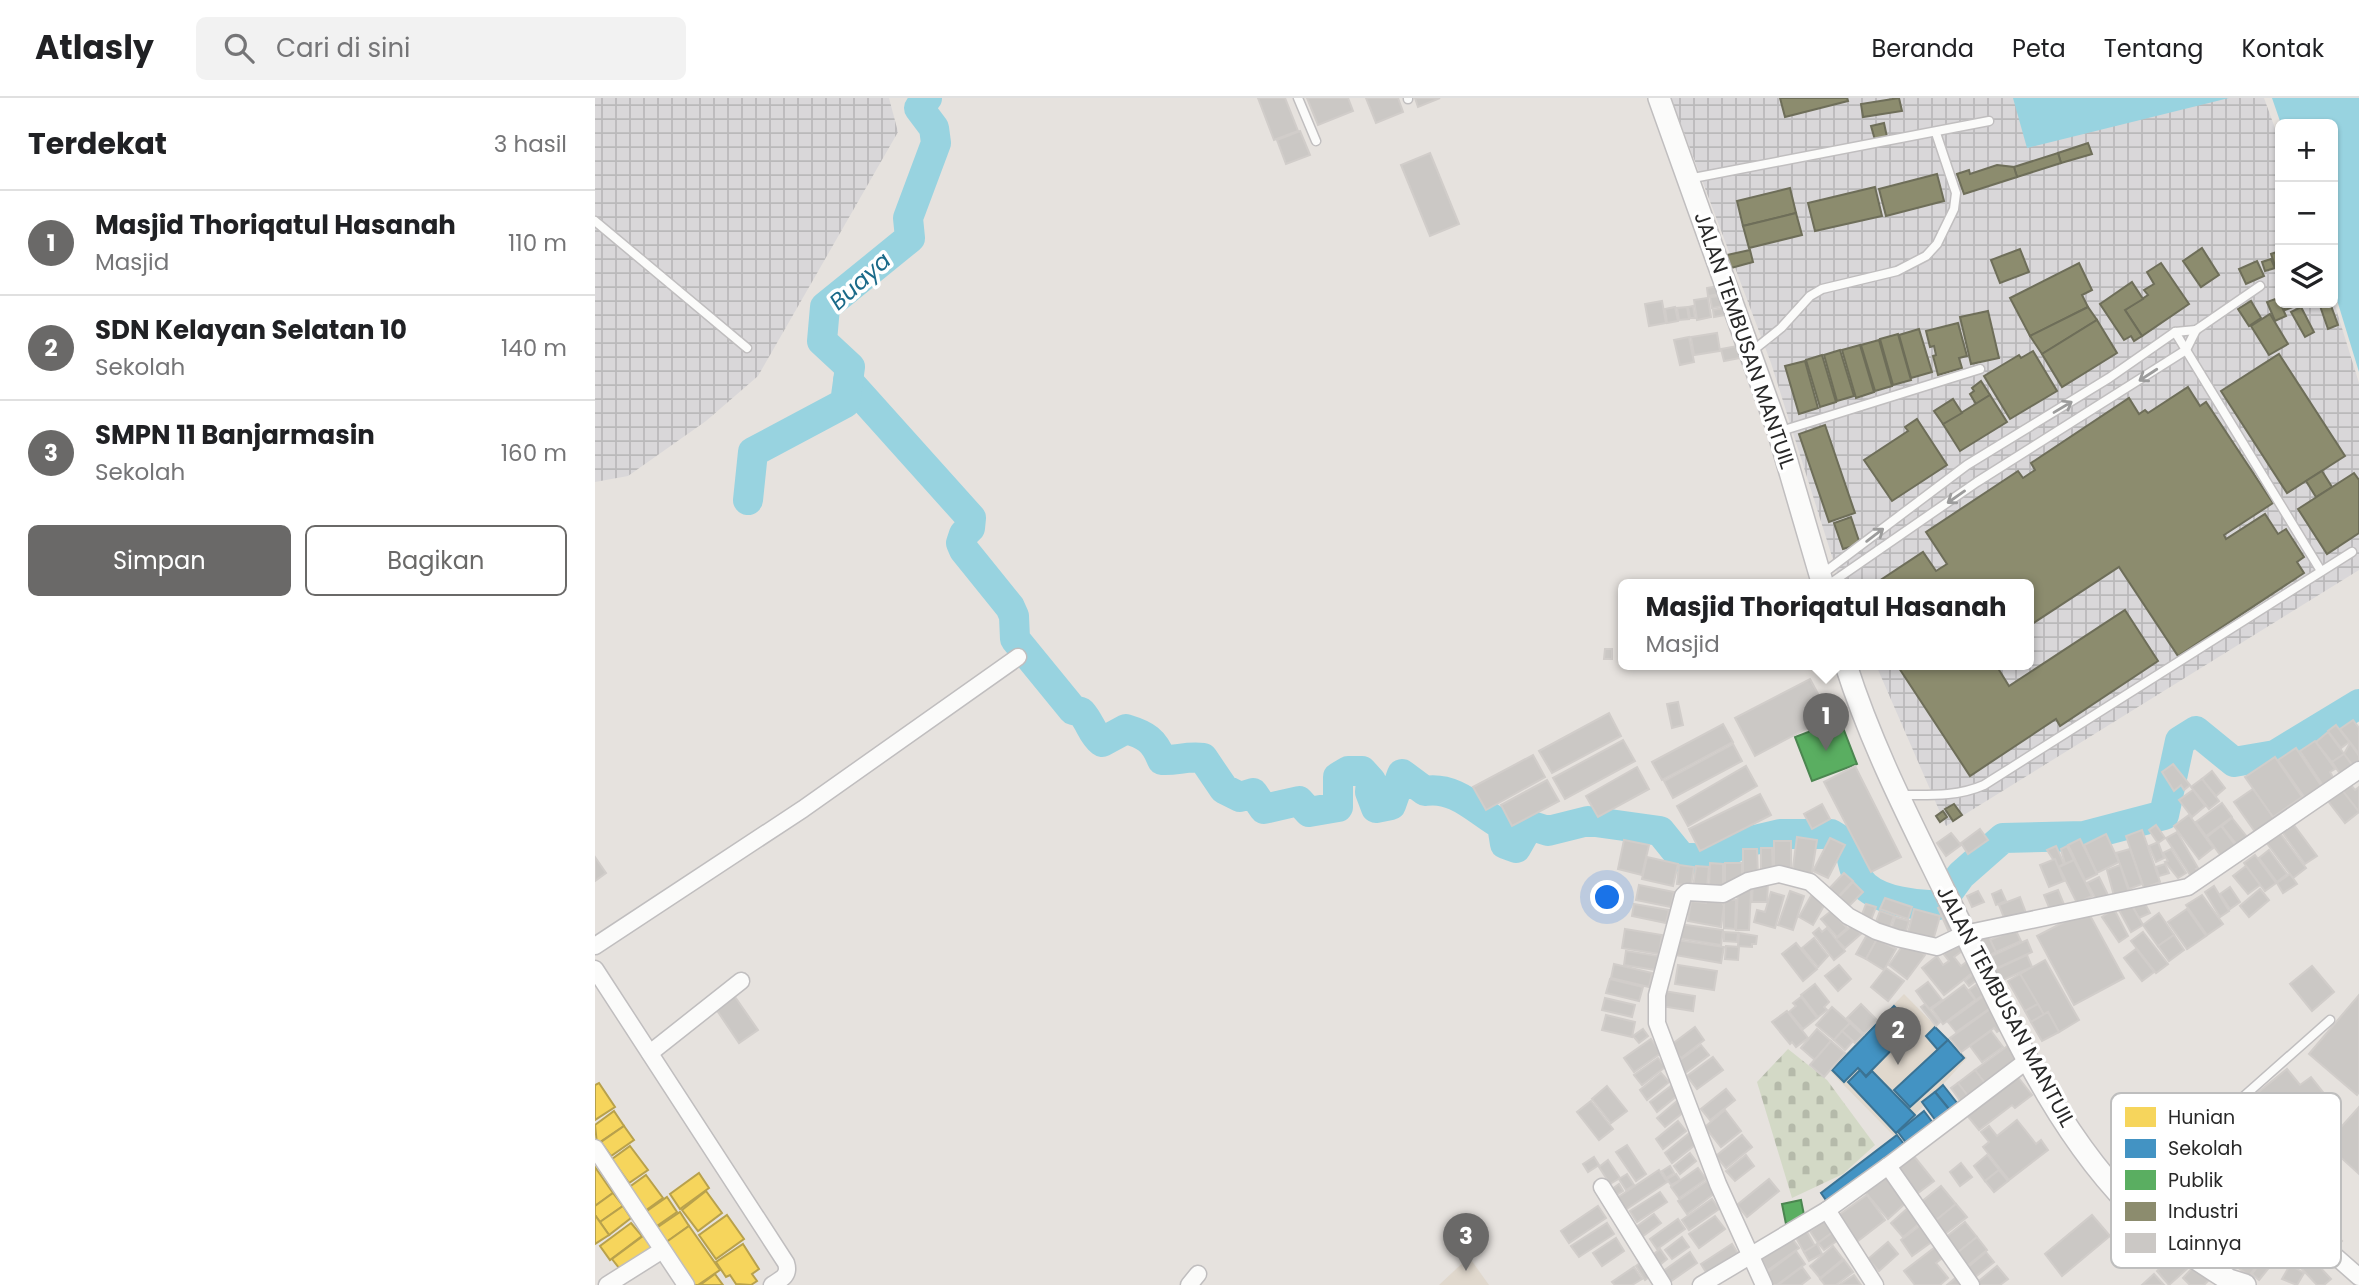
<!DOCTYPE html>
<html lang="id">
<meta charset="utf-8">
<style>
body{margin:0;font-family:Poppins,sans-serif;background:#f2f2f2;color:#202124}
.controls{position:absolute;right:21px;top:21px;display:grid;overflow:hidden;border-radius:10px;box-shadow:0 2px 5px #0004}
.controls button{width:63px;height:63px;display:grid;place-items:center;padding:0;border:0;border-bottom:2px solid #e0e0e0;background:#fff;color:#202124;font:35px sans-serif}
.you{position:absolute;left:1013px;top:800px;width:24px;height:24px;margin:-18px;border:5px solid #fff;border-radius:50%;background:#1a73e8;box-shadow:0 0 0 10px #1a73e833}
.badge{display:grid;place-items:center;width:46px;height:46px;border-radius:50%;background:#6a6968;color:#fff;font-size:23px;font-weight:700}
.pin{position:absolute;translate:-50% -58px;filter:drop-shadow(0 2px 4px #0008)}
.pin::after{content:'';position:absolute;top:37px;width:24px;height:21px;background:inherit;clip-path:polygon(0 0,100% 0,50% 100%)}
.popup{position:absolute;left:1023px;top:481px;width:416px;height:91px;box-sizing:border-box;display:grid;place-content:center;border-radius:10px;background:#fff;filter:drop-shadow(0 2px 5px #0005);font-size:23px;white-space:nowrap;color:#757577}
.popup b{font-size:26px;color:#202124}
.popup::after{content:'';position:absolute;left:50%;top:100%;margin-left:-14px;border:14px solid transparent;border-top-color:#fff}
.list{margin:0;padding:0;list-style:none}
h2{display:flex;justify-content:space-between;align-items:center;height:91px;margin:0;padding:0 28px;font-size:30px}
h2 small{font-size:23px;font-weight:400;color:#757577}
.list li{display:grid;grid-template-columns:46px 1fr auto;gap:21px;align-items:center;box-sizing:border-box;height:105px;padding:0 28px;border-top:2px solid #e0e0e0}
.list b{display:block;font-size:26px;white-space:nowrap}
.list p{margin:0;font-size:23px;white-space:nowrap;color:#757577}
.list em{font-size:23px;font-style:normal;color:#757577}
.actions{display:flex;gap:14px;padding:21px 28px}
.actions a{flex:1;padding:16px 0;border:2px solid #6a6968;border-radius:10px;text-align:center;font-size:24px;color:#6a6968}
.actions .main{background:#6a6968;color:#fff}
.icon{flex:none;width:38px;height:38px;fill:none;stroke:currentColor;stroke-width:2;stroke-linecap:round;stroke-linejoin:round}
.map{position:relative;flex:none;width:1764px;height:1187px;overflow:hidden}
header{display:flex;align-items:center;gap:42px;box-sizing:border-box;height:98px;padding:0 35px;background:#fff;border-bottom:2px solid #e0e0e0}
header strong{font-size:33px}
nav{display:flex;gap:38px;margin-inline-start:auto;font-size:24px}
.search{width:490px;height:63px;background:#f2f2f2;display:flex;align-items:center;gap:18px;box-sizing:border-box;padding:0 24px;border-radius:10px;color:#757577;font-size:26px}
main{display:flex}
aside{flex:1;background:#fff}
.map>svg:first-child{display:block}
.industrial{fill:url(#industrial-grid)}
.education{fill:#e0d8cd}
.cemetery{fill:url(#cemetery-stones)}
.water{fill:#98d3e0}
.homes{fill:#f6d55c;stroke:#b8a14c;stroke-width:2}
.schools{fill:#4393c3;stroke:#3b7394;stroke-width:2}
.public{fill:#5aae61;stroke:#4b8650;stroke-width:2}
.industry{fill:#8c8c6e;stroke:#6e6e59;stroke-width:2}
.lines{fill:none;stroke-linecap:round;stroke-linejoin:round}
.river{stroke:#98d3e0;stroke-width:30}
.building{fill:#cbc8c5;stroke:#d1cdca;stroke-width:2}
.lane-casing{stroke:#c0bebf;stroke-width:11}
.street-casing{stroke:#c0bebf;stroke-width:19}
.secondary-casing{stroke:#c0bebf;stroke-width:24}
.lane{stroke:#fbfbfa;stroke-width:8}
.street{stroke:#fbfbfa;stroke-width:16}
.secondary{stroke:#fbfbfa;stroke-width:21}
.oneway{stroke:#9c9c9c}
.labels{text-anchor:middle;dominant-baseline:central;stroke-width:7;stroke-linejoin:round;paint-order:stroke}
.street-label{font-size:21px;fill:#282828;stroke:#fff}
.water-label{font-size:23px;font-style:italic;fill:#1a6a89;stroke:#fff}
.key{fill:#fff;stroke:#bebebe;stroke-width:2}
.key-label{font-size:19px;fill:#282828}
</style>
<header>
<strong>Atlasly</strong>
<div class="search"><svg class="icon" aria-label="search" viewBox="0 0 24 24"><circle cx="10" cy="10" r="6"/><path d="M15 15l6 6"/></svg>Cari di sini</div>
<nav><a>Beranda</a><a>Peta</a><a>Tentang</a><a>Kontak</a></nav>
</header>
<main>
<aside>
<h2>Terdekat<small>3 hasil</small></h2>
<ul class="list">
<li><span class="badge">1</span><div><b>Masjid Thoriqatul Hasanah</b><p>Masjid</p></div><em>110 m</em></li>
<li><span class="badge">2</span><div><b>SDN Kelayan Selatan 10</b><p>Sekolah</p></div><em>140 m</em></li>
<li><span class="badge">3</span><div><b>SMPN 11 Banjarmasin</b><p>Sekolah</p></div><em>160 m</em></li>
</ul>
<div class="actions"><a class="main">Simpan</a><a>Bagikan</a></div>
</aside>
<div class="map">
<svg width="1764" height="1187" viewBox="0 0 1764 1187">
<defs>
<pattern id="industrial-grid" width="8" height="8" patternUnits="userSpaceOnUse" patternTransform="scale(1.75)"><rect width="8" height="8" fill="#d9d7d9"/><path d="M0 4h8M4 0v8" fill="none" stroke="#bab9ba"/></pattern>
<pattern id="cemetery-stones" width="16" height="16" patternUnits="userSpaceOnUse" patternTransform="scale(1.75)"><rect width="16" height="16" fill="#d3d9c6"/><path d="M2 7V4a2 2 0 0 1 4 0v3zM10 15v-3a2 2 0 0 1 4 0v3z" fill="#b5baaa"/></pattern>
</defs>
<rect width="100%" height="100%" fill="#e6e2de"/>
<g class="industrial">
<path d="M0 0H294L303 34 163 278 111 323 33 378 0 384Z"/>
<path d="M1076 0H1669L1685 44V205H1738V201L1764 285V472L1351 728 1281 567H1434V487H1246L1176 265Z"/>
</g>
<g class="education">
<path d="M1309 896 1372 960 1300 1039 1235 973Z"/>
<path d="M874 1159 894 1187H844Z"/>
</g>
<path class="cemetery" d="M1193 951 1232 982 1280 1047 1248 1076 1197 1100 1162 984Z"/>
<g class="water">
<path d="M1418 0H1634L1432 50Z"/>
<path d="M1677 0H1764V274L1738 189V26H1686Z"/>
</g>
<g class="homes">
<path d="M4 985 20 1009 0 1022V987Z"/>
<path d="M19 1013 29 1028 2 1046 0 1027Z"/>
<path d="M29 1028 39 1042 16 1058 6 1044Z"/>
<path d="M35 1048 53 1072 34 1085 17 1061Z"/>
<path d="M0 1069 18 1095 0 1108Z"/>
<path d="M104 1075 114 1090 85 1111 75 1096Z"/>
<path d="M51 1077 68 1100 50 1113 33 1090Z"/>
<path d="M111 1093 127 1115 103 1133 87 1112Z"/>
<path d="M18 1095 28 1108 5 1124 0 1117V1108Z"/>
<path d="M72 1099 82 1114 59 1130 49 1115Z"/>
<path d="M28 1108 36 1120 14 1137 5 1124Z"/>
<path d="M85 1114 94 1128 70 1145 60 1131Z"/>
<path d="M0 1117 14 1137 0 1146Z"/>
<path d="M132 1117 149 1141 121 1161 104 1137Z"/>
<path d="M36 1125 47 1138 15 1162 5 1148Z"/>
<path d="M94 1128 125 1172 103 1187H99L70 1145Z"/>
<path d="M48 1138 59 1152 28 1175 17 1161Z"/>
<path d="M148 1146 164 1171 157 1176 162 1183 156 1187 141 1186 135 1177 131 1179 121 1164Z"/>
<path d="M120 1176 128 1187H105Z"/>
</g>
<g class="schools">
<path d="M1299 908 1320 928 1271 978 1263 970 1249 984 1237 972Z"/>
<path d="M1340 929 1353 942 1343 952 1331 938Z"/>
<path d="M1353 942 1369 960 1315 1009 1299 992Z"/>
<path d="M1265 972 1271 979 1277 973 1320 1017 1301 1035 1253 984Z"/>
<path d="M1348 987 1366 1010 1358 1016 1340 994Z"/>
<path d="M1340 994 1358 1016 1344 1027 1327 1004Z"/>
<path d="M1329 1013 1341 1029 1315 1050 1303 1034Z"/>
<path d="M1302 1037 1312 1050 1235 1108 1226 1095Z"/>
</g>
<g class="public">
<path d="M1245 622 1262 666 1217 683 1200 639Z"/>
<path d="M1206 1102 1210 1122 1191 1126 1187 1106Z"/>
</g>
<g class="industry">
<path d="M1185 0H1252L1253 3 1190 19Z"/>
<path d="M1304 0 1307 13 1268 19 1266 6Z"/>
<path d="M1289 25 1292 39 1280 42 1276 28Z"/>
<path d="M1493 45 1497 56 1466 65 1463 55Z"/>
<path d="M1463 55 1466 65 1422 79 1419 69Z"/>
<path d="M1402 67 1419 69 1422 79 1369 96 1362 76 1374 72 1375 76Z"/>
<path d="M1342 76 1349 103 1291 118 1284 91Z"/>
<path d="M1280 89 1287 118 1220 133 1213 105Z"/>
<path d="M1195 90 1201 115 1148 128 1142 103Z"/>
<path d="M1201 115 1207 137 1154 150 1148 128Z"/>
<path d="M1607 150 1624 177 1606 189 1588 163Z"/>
<path d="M1425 151 1434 174 1405 185 1396 162Z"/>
<path d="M1155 152 1158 164 1136 170 1132 157Z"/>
<path d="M1685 153V166L1680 168 1676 156Z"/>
<path d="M1676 161 1680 170 1670 173 1667 164Z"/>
<path d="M1662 163 1669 178 1651 186 1644 171Z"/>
<path d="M1484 165 1497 192 1487 197 1493 209 1435 238 1415 200Z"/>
<path d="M1566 165 1594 206 1547 238 1530 212 1553 197 1549 192 1559 186 1552 174Z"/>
<path d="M1537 184 1548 201 1530 212 1547 238 1539 243 1536 238 1529 242 1505 206Z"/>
<path d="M1683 200 1691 218 1680 223 1672 204Z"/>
<path d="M1656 203 1666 220 1654 228 1643 211Z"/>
<path d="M1687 205H1708L1690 212Z"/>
<path d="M1724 205H1735L1743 227 1733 231Z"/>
<path d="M1493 209 1502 222 1447 256 1435 238Z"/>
<path d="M1706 209 1719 234 1710 239 1696 214Z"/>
<path d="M1393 213 1404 260 1376 266 1365 219Z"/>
<path d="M1675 216 1693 246 1674 257 1656 228Z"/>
<path d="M1502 222 1522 255 1467 289 1447 256Z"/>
<path d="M1363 225 1372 258 1364 260 1367 270 1343 277 1338 258 1341 257 1339 248 1335 249 1331 233Z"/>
<path d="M1324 231 1337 274 1316 280 1304 237Z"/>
<path d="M1303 236 1316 282 1298 287 1285 241Z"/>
<path d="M1284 242 1297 288 1280 293 1266 247Z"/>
<path d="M1265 247 1279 294 1261 300 1247 252Z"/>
<path d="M1245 252 1259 298 1242 303 1229 257Z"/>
<path d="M1438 253 1462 293 1415 321 1389 278 1424 257 1426 260Z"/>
<path d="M1684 256 1750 358 1692 395 1626 293Z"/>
<path d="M1227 257 1241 304 1225 309 1211 262Z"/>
<path d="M1210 263 1223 310 1204 316 1190 268Z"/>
<path d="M1386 283 1395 297 1381 306 1375 296 1379 293 1377 290Z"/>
<path d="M1593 289 1605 308 1611 304 1678 405 1629 437 1631 441 1670 416 1683 436 1691 431 1709 459 1702 464 1709 475 1583 558 1524 469 1434 528V487H1278L1328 454 1341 473 1352 466 1331 434 1423 373 1428 380 1440 372 1436 365 1534 300 1544 316 1550 312 1553 315Z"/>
<path d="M1395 297 1412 324 1365 353 1348 326Z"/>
<path d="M1358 301 1367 315 1348 326 1339 313Z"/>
<path d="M1322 321 1352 367 1297 403 1269 362 1313 333 1310 329Z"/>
<path d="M1230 327 1260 415 1234 424 1204 336Z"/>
<path d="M1727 373 1737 389 1721 399 1711 383Z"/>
<path d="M1759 375 1764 382V435L1732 456 1703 411Z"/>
<path d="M1256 419 1265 446 1248 451 1239 425Z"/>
<path d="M1530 512 1563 563 1465 628 1461 621 1375 678 1302 567H1401L1414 588Z"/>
<path d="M1359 706 1367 717 1358 723 1350 711Z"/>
<path d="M1348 713 1352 719 1345 724 1341 718Z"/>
</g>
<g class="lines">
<g class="river">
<path d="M253 283 376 420 375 430 369 436 366 445 369 452 415 509 419 518 420 541 478 612 486 614C496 625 496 635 507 644L531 631C551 637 559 642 567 662 582 663 590 658 608 660L629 691 645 699 658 695 669 711 704 703 714 714 743 709V679L753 673H767L776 683 775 694 781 710 796 707 807 676 830 693C861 688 882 713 907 727L910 746 921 750 934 727 953 733 993 723 1065 733 1086 759 1119 762 1147 745 1185 736H1236L1254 747C1257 761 1259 778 1270 788 1287 803 1322 808 1344 807L1366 777 1408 740 1489 738 1569 717 1585 643 1601 633 1639 664 1680 657 1764 606"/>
<path d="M153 402 158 354 250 305 255 269 227 243 230 209 315 140 313 120 341 45 339 30 324 10 332 0"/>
</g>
</g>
<g class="building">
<path d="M663 0H690L703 33 679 42Z"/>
<path d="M712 0H753L758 13 723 27Z"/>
<path d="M771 0H803L808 14 781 25Z"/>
<path d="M820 0H845L823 9Z"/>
<path d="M705 33 715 57 691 66 682 42Z"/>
<path d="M835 55 864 126 835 138 806 67Z"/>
<path d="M1123 188 1125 196 1113 198 1112 190Z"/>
<path d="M1126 198 1128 208 1117 210 1115 199Z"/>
<path d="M1113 200 1116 219 1102 222 1099 202Z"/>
<path d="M1067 203 1071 225 1054 228 1050 206Z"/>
<path d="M1098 208 1100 220H1095L1093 209Z"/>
<path d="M1080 209 1083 223 1072 225 1070 211Z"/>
<path d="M1092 209 1094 221 1084 222 1082 210Z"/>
<path d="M1128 210 1130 217 1119 219 1118 212Z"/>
<path d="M1122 235 1125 253 1099 257 1096 239Z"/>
<path d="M1094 239 1099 264 1085 267 1079 242Z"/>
<path d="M1143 248 1145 260 1129 263 1126 251Z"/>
<path d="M1010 551H1017V561H1009Z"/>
<path d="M1215 581 1235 618 1160 658 1140 620Z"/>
<path d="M1083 604 1088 627 1077 630 1072 606Z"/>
<path d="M1014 615 1026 638 957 675 944 653Z"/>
<path d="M1758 622 1764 630V656L1745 631Z"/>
<path d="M1128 626 1138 644 1067 682 1057 664Z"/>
<path d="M1741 627 1754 644 1746 650 1733 633Z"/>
<path d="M1733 634 1749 656 1737 664 1721 644Z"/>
<path d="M1028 642 1040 663 970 701 958 680Z"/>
<path d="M1720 643 1740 671 1735 674 1739 681 1729 689 1705 653Z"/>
<path d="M1755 645 1764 658V668L1760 671 1749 656Z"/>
<path d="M1138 646 1147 663 1078 700 1069 683Z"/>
<path d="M1701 650 1727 689 1710 700 1683 662Z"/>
<path d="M1749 656 1760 671 1748 680 1737 664Z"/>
<path d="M938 657 950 679 891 712 878 689Z"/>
<path d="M1680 659 1707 699 1678 719 1650 679Z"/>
<path d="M1578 666 1595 687 1589 692 1586 687 1579 693 1567 674Z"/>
<path d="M1151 668 1162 688 1093 728 1082 708Z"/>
<path d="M1260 668 1306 759 1276 774 1229 684Z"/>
<path d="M1042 669 1054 691 1003 719 991 698Z"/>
<path d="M1617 673 1630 690 1621 698 1607 681Z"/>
<path d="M1607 681 1624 703 1614 711 1596 689Z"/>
<path d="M952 682 964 703 917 728 906 707Z"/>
<path d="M1755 686 1760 692 1764 689V714L1747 692Z"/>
<path d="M1658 691 1680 722 1661 735 1639 704Z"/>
<path d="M1598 692 1610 708 1597 719 1584 702Z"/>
<path d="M1747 692 1764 714 1750 725 1733 703Z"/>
<path d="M1165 696 1176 717 1105 753 1094 731Z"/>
<path d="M1627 705 1637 719 1611 738 1601 724Z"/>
<path d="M1227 706 1235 721 1217 731 1209 716Z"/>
<path d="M1594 717 1618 750 1604 761 1579 728Z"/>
<path d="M1637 720 1656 744 1643 748 1627 728Z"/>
<path d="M1696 723 1722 758 1710 766 1685 731Z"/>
<path d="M1561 727 1570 740 1563 745 1554 732Z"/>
<path d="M1626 728 1643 751 1629 762 1612 739Z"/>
<path d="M1385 731 1393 742 1373 756 1366 745Z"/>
<path d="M1547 732 1565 784 1549 790 1531 738Z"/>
<path d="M1582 734 1603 770 1601 771 1606 779 1599 783 1571 740Z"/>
<path d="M1684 734 1711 770 1698 780 1671 744Z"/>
<path d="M1356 735 1366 747 1351 758 1342 745Z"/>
<path d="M1511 736 1524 764 1502 775 1489 747Z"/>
<path d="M1202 739 1222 742 1216 780 1197 777Z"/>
<path d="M1235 740 1250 747 1233 780 1218 773Z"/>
<path d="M1485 741 1502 776 1490 782 1473 747Z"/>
<path d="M1029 742 1054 747 1047 777 1023 771Z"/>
<rect x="1179" y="743" width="17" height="33"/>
<path d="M1563 744 1569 760 1561 764 1554 748Z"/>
<path d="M1461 748 1469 766 1463 769 1452 752Z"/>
<path d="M1472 748 1479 762 1470 766 1466 751Z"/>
<path d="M1166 750H1177L1178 775H1166Z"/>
<path d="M1148 751H1162L1163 779H1148Z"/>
<path d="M1535 751 1547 786 1534 791 1521 755Z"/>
<path d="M1576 751 1591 775 1583 780 1570 764 1573 763 1568 755Z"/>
<path d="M1674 752 1692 776 1682 784 1664 760Z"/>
<path d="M1660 757 1681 785 1670 793 1649 765Z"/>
<path d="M0 759 11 775 0 783Z"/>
<path d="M1052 759 1083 766 1078 788 1047 781Z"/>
<path d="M1460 761 1469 783 1454 789 1445 767Z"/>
<path d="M1479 762 1497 798 1482 805 1464 769Z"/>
<path d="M1115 765 1128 766V791H1114Z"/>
<rect x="1130" y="765" width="17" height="20"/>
<path d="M1570 766 1574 775 1564 778 1561 769Z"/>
<path d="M1084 767 1099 769 1096 788 1082 786Z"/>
<path d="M1525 767 1536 800 1521 805 1512 772Z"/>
<path d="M1101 768 1114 769 1112 789 1098 790Z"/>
<path d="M1651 768 1665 787 1653 796 1638 778Z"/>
<path d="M1249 775 1258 783 1239 803 1230 795Z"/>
<path d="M1695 776 1702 786 1688 795 1682 785Z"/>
<path d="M1504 779 1514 799 1503 805 1492 785Z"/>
<path d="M1158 783 1173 784 1172 804H1157Z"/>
<path d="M1258 784 1268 794 1250 812 1241 802Z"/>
<path d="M1044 787 1079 794 1076 809 1041 802Z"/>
<path d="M1619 788 1634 813 1625 819 1610 794Z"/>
<path d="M1635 789 1645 804 1635 811 1625 796Z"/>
<path d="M1143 791 1156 792 1154 832H1141Z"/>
<path d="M1665 791 1674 802 1654 819 1645 808Z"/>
<path d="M1406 792 1411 803 1401 807 1397 796Z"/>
<path d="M1463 792 1470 809 1456 814 1449 797Z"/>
<path d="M1195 793 1209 798 1198 832 1183 827Z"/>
<path d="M1383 793 1389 804 1377 809 1372 798Z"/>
<path d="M1176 794 1189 798 1180 830 1159 824 1162 812 1170 814Z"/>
<path d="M1217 796 1231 804 1218 827 1204 819Z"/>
<path d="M1607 797 1628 826 1612 837 1591 807Z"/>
<path d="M1425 799 1431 815 1410 822 1404 807Z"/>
<path d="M1290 800 1317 809 1313 821 1285 811Z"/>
<path d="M1129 801 1141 802 1140 831 1129 830Z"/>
<path d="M1112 802 1127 805 1129 808 1126 829 1093 823 1096 803 1111 805Z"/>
<path d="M1548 802 1555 815 1544 820 1537 808Z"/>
<path d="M1039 806 1074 812 1071 825 1037 818Z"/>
<path d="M1271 806 1281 809 1276 822 1266 819Z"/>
<path d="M1351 806 1361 829 1353 832 1343 810Z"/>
<path d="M1536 806 1548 827 1536 834 1524 812Z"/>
<path d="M1319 811 1345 818 1337 846 1312 839Z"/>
<path d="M1519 811 1533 838 1524 844 1507 819Z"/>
<path d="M1592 811 1611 838 1592 851 1573 824Z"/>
<path d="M1492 812 1529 880 1479 907 1442 838Z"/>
<path d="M1236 813 1252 830 1242 839 1226 821Z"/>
<path d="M1285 813 1299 818 1293 834 1279 829Z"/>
<path d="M1564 815 1579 837 1563 848 1548 827Z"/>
<path d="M1300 819 1314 823 1309 840 1295 836Z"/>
<path d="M1084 826 1128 832 1126 847 1082 840Z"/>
<path d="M1258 827 1266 836 1250 850 1241 841Z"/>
<path d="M1224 830 1227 834 1232 830 1250 853 1239 862 1218 835Z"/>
<path d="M1030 831 1067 837 1064 856 1027 850Z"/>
<path d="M1420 831 1426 843 1401 854 1395 842Z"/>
<path d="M1391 833 1401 854 1393 858 1383 837Z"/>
<path d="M1129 834 1143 835 1142 844 1129 843Z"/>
<path d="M1548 834 1573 866 1561 875 1536 843Z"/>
<path d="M1144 835 1162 838 1161 846H1157V849L1143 848Z"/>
<path d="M1273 835 1282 841 1271 861 1261 856Z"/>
<path d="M1579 837 1589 852 1574 863 1563 848Z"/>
<path d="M1219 840 1233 858 1223 869 1207 850Z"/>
<path d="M1282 841 1301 851 1289 872 1271 861Z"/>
<path d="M1364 841 1371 850 1359 859 1366 868 1374 862 1382 871 1349 897 1327 870 1342 858 1348 867 1354 863 1347 854Z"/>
<path d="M1082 842 1129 849 1126 865 1080 857Z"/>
<path d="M1432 842 1437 854 1398 872 1392 860Z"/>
<path d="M1311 843 1330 857 1312 881 1294 867Z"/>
<path d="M1201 845 1222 871 1208 883 1187 856Z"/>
<path d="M1131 848 1144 849 1143 862 1130 861Z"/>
<path d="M1541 851 1559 874 1547 883 1529 860Z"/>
<path d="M1031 853 1063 858 1061 872 1029 867Z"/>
<path d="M1432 857 1437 869 1404 884 1399 872Z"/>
<path d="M1450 862 1484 922 1464 934 1453 914 1449 917 1425 876Z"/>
<path d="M1019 866 1057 875 1054 889 1016 880Z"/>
<path d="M1083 867 1122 873 1119 892 1080 886Z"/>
<path d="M1244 867 1256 881 1243 893 1230 878Z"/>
<path d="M1717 868 1739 894 1717 913 1695 886Z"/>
<path d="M1291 870 1309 883 1293 903 1276 889Z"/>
<path d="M1380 875 1384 880 1374 888 1370 883Z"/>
<path d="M1425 876 1443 906 1430 913 1413 883Z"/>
<path d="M1015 881 1048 889 1044 903 1011 895Z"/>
<path d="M1333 884 1347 902 1334 911 1321 893Z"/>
<path d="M1220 886 1234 904 1229 909 1232 912 1223 919 1206 897Z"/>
<path d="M1369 887 1380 902 1348 926 1337 911Z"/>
<path d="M1381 887 1388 897 1381 902 1374 892Z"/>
<path d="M1069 893 1100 898 1098 913 1066 908Z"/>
<path d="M138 896 163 932 144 945 119 908Z"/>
<path d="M1390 897 1398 908 1361 934 1353 924Z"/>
<path d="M1764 897V994L1762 997 1714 956Z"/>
<path d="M1206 899 1222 920 1208 931 1194 914 1201 908 1198 905Z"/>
<path d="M1010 900 1040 907 1037 919 1007 912Z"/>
<path d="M1266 906 1282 922 1269 936 1252 920Z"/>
<path d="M1330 906 1345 924 1341 928 1326 909Z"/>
<path d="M1443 906 1449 917 1436 924 1430 913Z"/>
<path d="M1237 909 1255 925 1239 942 1221 927Z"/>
<path d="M1398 909 1411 928 1402 934 1399 930 1366 954 1355 940Z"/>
<path d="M1192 913 1213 940 1201 949 1197 944 1195 946 1177 924Z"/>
<path d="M1453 914 1464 934 1447 943 1436 924Z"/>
<path d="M1011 917 1040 924 1037 939 1007 932Z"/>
<path d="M1255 925 1268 937 1260 945 1247 933Z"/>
<path d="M1100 929 1109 942 1086 960 1076 947Z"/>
<path d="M1048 931 1053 938 1044 945 1038 938Z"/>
<path d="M1222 931 1236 943 1220 962 1206 950Z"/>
<path d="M1247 933 1258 943 1250 952 1239 942Z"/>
<path d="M1396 933 1408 949 1387 964 1375 948Z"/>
<path d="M1056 941 1066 955 1039 974 1029 960Z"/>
<path d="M1236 943 1250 955 1229 979 1215 967Z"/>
<path d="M1106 947 1114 957 1089 976 1081 965Z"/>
<path d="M1414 947 1426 964 1393 989 1380 972Z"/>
<path d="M1118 959 1128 972 1102 991 1092 978Z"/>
<path d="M1063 960 1070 969 1047 987 1039 977Z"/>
<path d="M1692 971 1705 987 1716 979 1731 998 1722 1006 1732 1018 1646 1087 1608 1039Z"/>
<path d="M1380 972 1393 989 1376 1002 1363 985Z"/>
<path d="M1066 975 1074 984 1052 1002 1045 992Z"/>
<path d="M1422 978 1437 997 1420 1010 1417 1007 1384 1032 1371 1016Z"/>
<path d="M1363 985 1376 1002 1369 1008 1356 990Z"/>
<path d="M1012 988 1032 1013 1016 1025 997 1001Z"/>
<path d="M1076 988 1083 997 1062 1014 1055 1004Z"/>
<path d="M1131 991 1140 1002 1115 1022 1106 1011Z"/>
<path d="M1575 1000 1589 1019 1539 1055 1525 1036Z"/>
<path d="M996 1003 1018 1031 1004 1042 982 1014Z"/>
<path d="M1082 1003 1090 1013 1070 1029 1062 1020Z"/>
<path d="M1764 1009V1076L1731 1046Z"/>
<path d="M1130 1012 1146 1033 1126 1049 1110 1029Z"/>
<path d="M1422 1022 1441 1046 1446 1042 1453 1052 1414 1082 1388 1049 1394 1044 1386 1034 1394 1028 1402 1038Z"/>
<path d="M1083 1023 1091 1033 1068 1051 1061 1041Z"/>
<path d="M1097 1033 1105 1043 1077 1065 1070 1055Z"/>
<path d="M1147 1037 1157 1049 1131 1070 1121 1058Z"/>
<path d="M1032 1047 1051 1076 1041 1083 1021 1054Z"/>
<path d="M1095 1055 1101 1063 1085 1076 1079 1068Z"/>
<path d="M1151 1057 1159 1068 1140 1083 1131 1073Z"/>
<path d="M1318 1057 1339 1083 1319 1098 1298 1072Z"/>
<path d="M1392 1057 1404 1072 1390 1083 1379 1068Z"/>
<path d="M999 1059 1004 1067 993 1074 988 1066Z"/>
<path d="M1013 1062 1025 1080 1015 1086 1004 1069Z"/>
<path d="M1531 1064 1539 1071 1531 1080 1523 1074Z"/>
<path d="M1366 1065 1377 1079 1365 1088 1355 1074Z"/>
<path d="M1697 1066 1742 1109 1730 1122 1684 1078Z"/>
<path d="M1075 1068 1079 1075 1071 1080 1067 1073Z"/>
<path d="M1103 1070 1111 1081 1084 1100 1076 1089Z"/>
<path d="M1064 1072 1072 1084 1030 1112 1022 1100Z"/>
<path d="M1404 1072 1413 1083 1399 1094 1390 1083Z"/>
<path d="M1032 1076 1039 1087 1031 1092 1024 1081Z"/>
<path d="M1081 1076 1085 1082 1076 1087 1072 1081Z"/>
<path d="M1291 1076 1313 1103 1293 1121 1270 1094Z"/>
<path d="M1681 1076 1694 1089 1683 1099 1671 1086Z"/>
<path d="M1174 1081 1184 1093 1152 1119 1142 1107Z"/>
<path d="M1112 1083 1120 1095 1092 1116 1083 1103Z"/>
<path d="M1024 1086 1028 1093 1017 1100 1013 1094Z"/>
<path d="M1346 1088 1361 1106 1340 1123 1325 1105Z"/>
<path d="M1694 1089 1707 1102 1697 1112 1683 1099Z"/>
<path d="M1065 1094 1072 1104 1042 1124 1035 1113Z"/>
<path d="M1272 1097 1290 1122 1259 1146 1240 1120Z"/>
<path d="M1117 1101 1124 1111 1094 1132 1087 1122Z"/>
<path d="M1707 1102 1718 1113 1708 1123 1697 1112Z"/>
<path d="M1361 1106 1372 1119 1350 1136 1340 1123Z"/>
<path d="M1003 1108 1011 1120 974 1145 966 1133Z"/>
<path d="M1313 1110 1326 1124 1308 1139 1296 1125Z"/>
<path d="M1637 1111 1652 1129 1614 1160 1600 1142Z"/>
<path d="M1718 1113 1731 1126 1721 1136 1708 1123Z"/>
<path d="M1059 1116 1066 1125 1048 1138 1041 1129Z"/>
<path d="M1497 1117 1515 1138 1467 1178 1450 1156Z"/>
<path d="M1120 1118 1130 1131 1104 1150 1094 1136Z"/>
<path d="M1083 1121 1090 1131 1062 1151 1055 1141Z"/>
<path d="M1230 1123 1238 1134 1223 1145 1215 1133Z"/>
<path d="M1330 1124 1342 1140 1317 1158 1306 1142Z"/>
<path d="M1370 1124 1382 1139 1362 1155 1350 1140Z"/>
<path d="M1012 1125 1019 1136 984 1159 976 1148Z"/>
<path d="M1731 1126 1747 1143 1738 1153 1721 1136Z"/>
<path d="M1655 1127 1666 1139 1635 1168 1624 1157Z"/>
<path d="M1211 1132 1220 1148 1209 1154 1200 1138Z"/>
<path d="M1238 1134 1243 1142 1229 1152 1223 1145Z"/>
<path d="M1193 1135 1204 1150 1173 1172 1162 1157Z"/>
<path d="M1087 1139 1094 1149 1077 1161 1070 1152Z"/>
<path d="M1382 1139 1392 1152 1372 1168 1362 1155Z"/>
<path d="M1021 1140 1029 1153 1007 1168 998 1155Z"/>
<path d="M1293 1144 1303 1156 1284 1173 1273 1161Z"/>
<path d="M1137 1146 1145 1159 1114 1179 1106 1166Z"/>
<path d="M1222 1146 1227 1156 1214 1163 1209 1154Z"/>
<path d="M1343 1147 1351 1157 1341 1165 1353 1180 1345 1187H1320L1309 1173Z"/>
<path d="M1238 1148 1248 1161 1225 1180 1215 1168Z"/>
<path d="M1705 1148 1736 1181 1729 1187H1722L1694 1157Z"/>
<path d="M1065 1151 1072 1161 1061 1170 1054 1160Z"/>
<path d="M1201 1153 1210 1166 1182 1187H1176L1169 1177Z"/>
<path d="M1095 1154 1102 1165 1075 1184 1067 1174Z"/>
<path d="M1391 1154 1399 1164 1379 1180 1372 1170Z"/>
<path d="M1582 1155 1594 1169 1574 1187 1562 1173Z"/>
<path d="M1649 1157 1663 1166 1654 1178 1641 1168Z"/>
<path d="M1669 1160 1677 1166 1664 1182 1657 1176Z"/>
<path d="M1049 1162 1058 1176 1050 1182 1041 1168Z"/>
<path d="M1249 1162 1258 1174 1241 1187H1230L1225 1181Z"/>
<path d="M1602 1165 1616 1180 1609 1187H1595L1588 1180Z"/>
<path d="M1695 1167 1709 1175 1702 1187 1687 1181Z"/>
<path d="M1402 1168 1413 1181 1405 1187H1379Z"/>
<path d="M1039 1169 1047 1181 1037 1187H1020L1017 1184Z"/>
<path d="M1207 1169 1215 1180 1206 1187H1183Z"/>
<path d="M1559 1176 1569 1187H1547Z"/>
<path d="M1259 1177 1266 1187H1244Z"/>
<path d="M1364 1177 1372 1187H1352Z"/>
</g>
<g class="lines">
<g class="lane-casing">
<g id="lane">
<path d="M703 0 721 43"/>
<path d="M813 0V1"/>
<path d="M1093 81 1394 23"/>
<path d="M0 123 152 250"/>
<path d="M1580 234 1726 473"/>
<path d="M1156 254 1186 230 1215 198 1227 191 1302 173 1331 158 1342 146 1359 111 1361 95 1341 35"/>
<path d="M1186 333 1385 271"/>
<path d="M1226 477 1372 367 1514 280 1580 234 1601 232 1665 188"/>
<path d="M1233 487 1382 384 1591 252 1601 232"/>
<path d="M1304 697C1334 697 1362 699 1389 687L1757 454"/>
<path d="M1533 1101 1735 922"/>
</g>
</g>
<g class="street-casing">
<g id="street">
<path d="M0 848 208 711 423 559"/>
<path d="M0 871 191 1165C195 1177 187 1181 177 1187"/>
<path d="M55 955 146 883"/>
<path d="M0 1050 91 1187"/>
<path d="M1007 1089 1068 1187"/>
<path d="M1666 1093 1764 1179"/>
<path d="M1232 1112 1293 1068"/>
<path d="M12 1187 66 1153"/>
<path d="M594 1187 603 1176"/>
<path d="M1106 1187 1232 1112 1280 1187"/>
<path d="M1169 1187 1123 1086 1062 925V897L1088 798 1092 794 1128 796 1153 783 1184 776 1215 784 1253 818 1281 833 1302 840 1342 849 1369 836 1593 789 1764 672"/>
<path d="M1376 1187 1293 1068 1434 961"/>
</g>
</g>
<g class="secondary-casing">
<g id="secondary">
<path d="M1064 0 1183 333 1228 487"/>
<path d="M1251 567C1277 649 1316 724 1353 800 1407 909 1457 1035 1548 1120 1573 1144 1605 1163 1634 1182L1650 1187"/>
</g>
</g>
<use href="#lane" class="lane"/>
<use href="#street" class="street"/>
<use href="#secondary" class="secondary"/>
</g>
<defs><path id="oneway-shaft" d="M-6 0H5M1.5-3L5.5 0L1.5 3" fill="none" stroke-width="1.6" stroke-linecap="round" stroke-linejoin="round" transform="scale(1.75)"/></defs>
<g class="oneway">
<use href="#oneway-shaft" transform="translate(1553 277) rotate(147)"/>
<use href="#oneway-shaft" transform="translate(1468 309) rotate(-31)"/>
<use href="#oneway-shaft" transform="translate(1361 399) rotate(145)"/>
<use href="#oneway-shaft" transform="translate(1280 437) rotate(-37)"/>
</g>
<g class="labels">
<g class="street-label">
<text transform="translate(1150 242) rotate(71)">JALAN TEMBUSAN MANTUIL</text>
<text transform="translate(1411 908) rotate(62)">JALAN TEMBUSAN MANTUIL</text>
</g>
<g class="water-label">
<text transform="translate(265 183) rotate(-42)">Buaya</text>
</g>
</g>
<rect x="1516" y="995" width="230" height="175" rx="10" class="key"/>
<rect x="1530" y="1009" width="31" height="20" fill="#f6d55c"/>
<rect x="1530" y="1041" width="31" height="19" fill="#4393c3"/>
<rect x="1530" y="1072" width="31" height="20" fill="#5aae61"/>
<rect x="1530" y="1104" width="31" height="19" fill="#8c8c6e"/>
<rect x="1530" y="1135" width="31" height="20" fill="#cbc8c5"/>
<g class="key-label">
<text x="1573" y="1026">Hunian</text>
<text x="1573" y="1057">Sekolah</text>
<text x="1573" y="1089">Publik</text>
<text x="1573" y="1120">Industri</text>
<text x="1573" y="1152">Lainnya</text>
</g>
</svg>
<div class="controls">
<button>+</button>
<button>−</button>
<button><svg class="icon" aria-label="layers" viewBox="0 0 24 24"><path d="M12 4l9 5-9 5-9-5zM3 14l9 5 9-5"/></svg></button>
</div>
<div class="you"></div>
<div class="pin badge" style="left:1231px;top:653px">1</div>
<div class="popup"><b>Masjid Thoriqatul Hasanah</b>Masjid</div>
<div class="pin badge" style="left:1303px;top:967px">2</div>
<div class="pin badge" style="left:871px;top:1173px">3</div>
</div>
</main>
